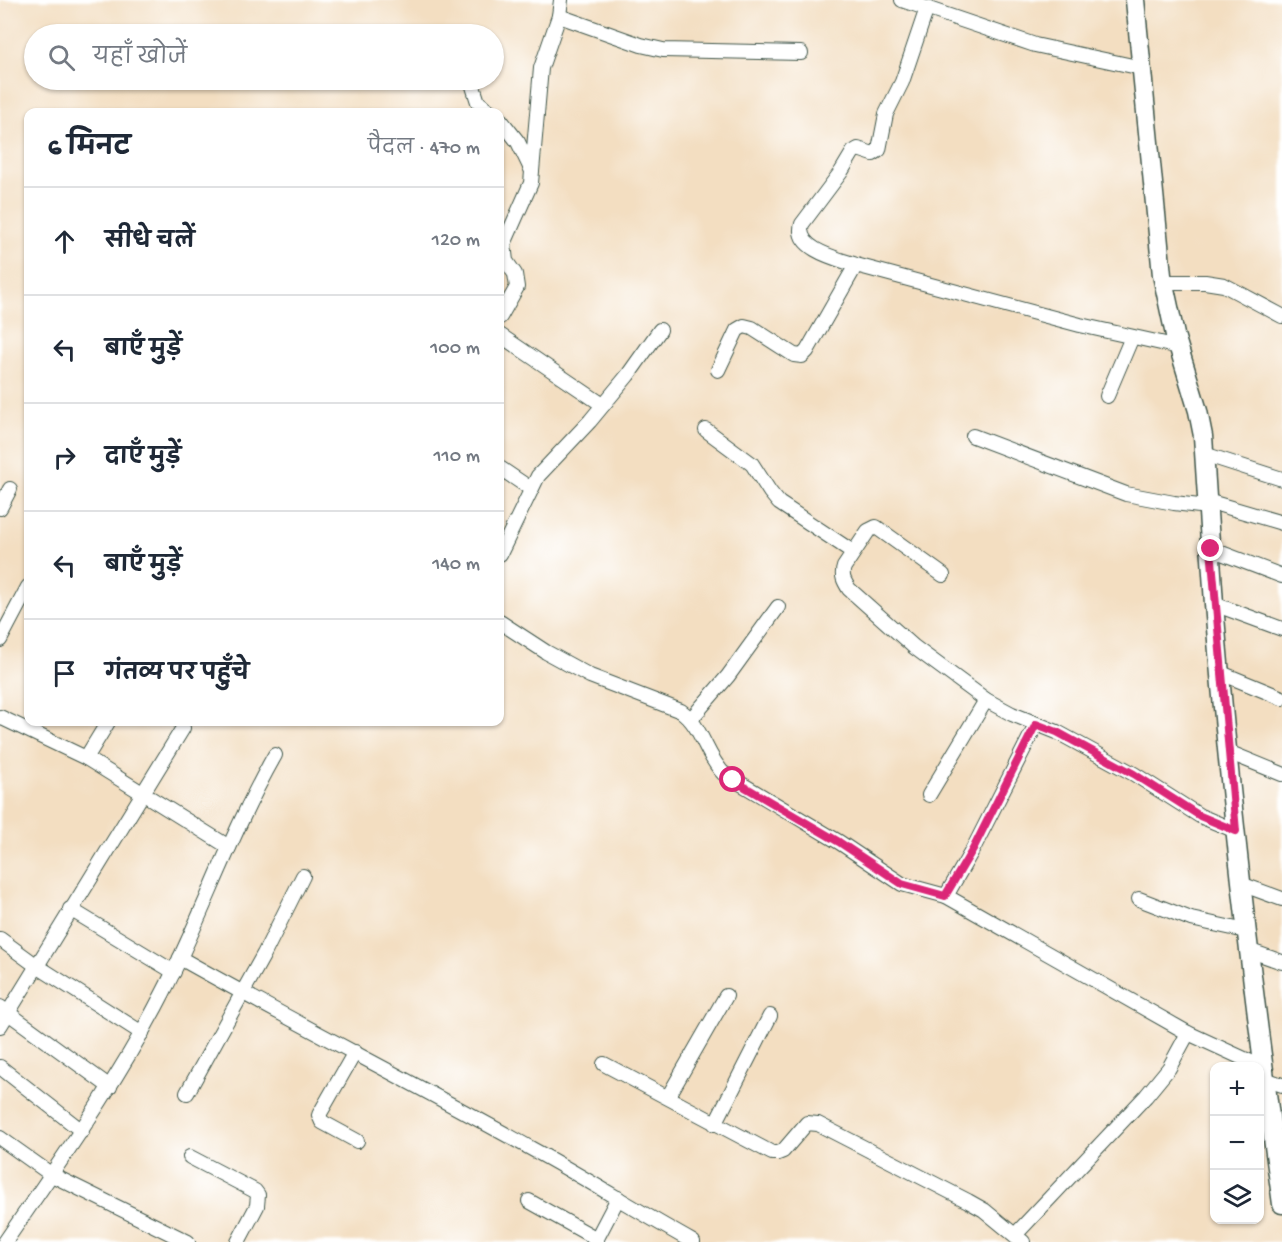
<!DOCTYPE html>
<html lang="hi">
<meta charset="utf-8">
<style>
body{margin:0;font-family:"Gochi Hand","Playpen Sans Deva",sans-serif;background:#f2f2f3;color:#1f2937}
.controls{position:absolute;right:18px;bottom:18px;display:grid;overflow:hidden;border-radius:12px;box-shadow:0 2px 4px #0004}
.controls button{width:54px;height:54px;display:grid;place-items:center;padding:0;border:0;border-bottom:2px solid #e0e1e3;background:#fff;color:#1f2937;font:30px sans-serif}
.stop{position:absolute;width:18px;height:18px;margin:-14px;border:4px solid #db2777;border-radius:50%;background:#fff}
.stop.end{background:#db2777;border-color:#fff;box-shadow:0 2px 6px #0008}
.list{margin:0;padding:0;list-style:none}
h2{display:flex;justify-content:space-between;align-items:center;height:78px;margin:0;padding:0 24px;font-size:26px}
h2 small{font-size:20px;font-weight:400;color:#747a83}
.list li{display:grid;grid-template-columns:39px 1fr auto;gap:18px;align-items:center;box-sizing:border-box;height:108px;padding:0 24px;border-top:2px solid #e0e1e3}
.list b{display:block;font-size:22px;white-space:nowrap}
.list em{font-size:20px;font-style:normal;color:#747a83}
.icon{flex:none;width:33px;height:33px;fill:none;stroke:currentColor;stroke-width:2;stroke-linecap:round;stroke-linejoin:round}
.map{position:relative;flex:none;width:1282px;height:1242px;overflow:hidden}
.search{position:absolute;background:#fff;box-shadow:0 2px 4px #0004;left:24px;top:24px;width:480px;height:66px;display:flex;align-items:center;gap:15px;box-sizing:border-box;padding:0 21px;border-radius:33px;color:#747a83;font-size:22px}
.panel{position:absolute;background:#fff;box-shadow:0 2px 4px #0004;left:24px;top:108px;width:480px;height:618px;border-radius:12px}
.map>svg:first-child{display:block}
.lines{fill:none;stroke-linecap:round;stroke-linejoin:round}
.minor-casing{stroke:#3f5549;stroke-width:16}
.tertiary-casing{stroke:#3f5549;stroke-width:21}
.minor{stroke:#fff;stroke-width:14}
.tertiary{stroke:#fff;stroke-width:18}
.route{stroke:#db2777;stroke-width:8}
</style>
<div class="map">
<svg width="1282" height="1242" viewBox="0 0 1282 1242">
<rect width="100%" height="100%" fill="#fff"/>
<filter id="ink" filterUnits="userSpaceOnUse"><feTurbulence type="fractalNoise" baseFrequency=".0167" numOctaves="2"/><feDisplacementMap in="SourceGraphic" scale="12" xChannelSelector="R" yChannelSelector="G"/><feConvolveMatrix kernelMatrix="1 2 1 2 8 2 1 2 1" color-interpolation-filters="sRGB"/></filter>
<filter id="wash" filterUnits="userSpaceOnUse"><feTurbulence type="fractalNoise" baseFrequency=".008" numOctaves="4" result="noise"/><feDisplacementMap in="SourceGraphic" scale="24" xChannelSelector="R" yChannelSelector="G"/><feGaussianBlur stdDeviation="1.35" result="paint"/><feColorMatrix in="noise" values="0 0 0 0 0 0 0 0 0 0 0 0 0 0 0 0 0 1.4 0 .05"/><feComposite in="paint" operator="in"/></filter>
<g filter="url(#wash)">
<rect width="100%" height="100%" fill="#f3dec1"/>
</g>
<g filter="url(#ink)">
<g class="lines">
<g class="minor-casing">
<g id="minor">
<path d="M902 0 1035 45 1142 68"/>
<path d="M927 8 902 82 886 114 879 150 873 154 858 149 853 152 841 172 802 224C794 249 838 259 856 265L1080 325 1179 347"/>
<path d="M559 16 641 45 663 50 801 53"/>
<path d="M471 80 478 102 491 112"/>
<path d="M500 119 518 142 531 169"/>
<path d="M1164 282H1205L1224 285 1282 316"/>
<path d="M500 317 517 287 515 274 506 261 504 244 531 183 541 68 559 16 561 0"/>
<path d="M500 335 603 405"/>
<path d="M718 370 737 330 744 326 752 328 794 355 802 356 807 351 856 265"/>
<path d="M1107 396 1132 337"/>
<path d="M706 430 752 464 770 492 779 503 853 552"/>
<path d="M973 436 1126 494 1174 503 1208 507"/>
<path d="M1204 454 1282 479"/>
<path d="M500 468 531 489"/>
<path d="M1207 501 1282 523"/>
<path d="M0 508 10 489"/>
<path d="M1211 549 1282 576"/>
<path d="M500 554 538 476 590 421 628 375 660 330"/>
<path d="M943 575 876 527 868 531 844 567C841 576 844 581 849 589L914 647 986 700 1012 714 1057 732 1134 774 1200 816 1236 831"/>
<path d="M1214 604 1282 629"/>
<path d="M500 622 546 652 590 676 681 711C702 726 705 754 723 773L839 842 902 884 946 896 1188 1033 1262 1067"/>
<path d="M0 640 28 587"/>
<path d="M1221 673 1282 698"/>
<path d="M0 717 86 758 229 847"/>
<path d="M691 719 728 676 778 607"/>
<path d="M1228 752 1282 774"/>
<path d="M86 758 108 722"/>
<path d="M929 795 986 700"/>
<path d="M1241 884 1282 899"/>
<path d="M946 896 973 849 1036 725"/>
<path d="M1139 899 1191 919 1246 931"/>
<path d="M70 909 174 972"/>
<path d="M0 939 37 966 142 1033"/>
<path d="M1248 950 1282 962"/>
<path d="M180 958C297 1024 416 1084 532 1149 587 1179 639 1212 693 1242"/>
<path d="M0 1007 110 1087"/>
<path d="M0 1026 183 728"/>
<path d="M355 1052 319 1115 322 1122 357 1141"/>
<path d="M604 1064 772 1153H778L783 1151 807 1123 818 1124 968 1201 984 1210 1023 1242"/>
<path d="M0 1067 82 1131"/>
<path d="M1265 1079 1282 1085"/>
<path d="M187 1093 264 954 303 876"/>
<path d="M668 1097 726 996"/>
<path d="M715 1124 770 1016"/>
<path d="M0 1138 52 1175 188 1242"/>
<path d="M190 1157 255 1191 258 1195 257 1206 238 1242"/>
<path d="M529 1201 597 1239"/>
<path d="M1015 1235 1146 1096 1169 1068 1188 1033"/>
<path d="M5 1242C61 1160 118 1081 163 993 203 915 231 832 275 755"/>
<path d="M595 1242 618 1198"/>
</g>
</g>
<g class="tertiary-casing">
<path id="tertiary" d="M1135 0 1162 275 1175 335 1198 411 1203 436C1207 492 1210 548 1214 604 1230 805 1254 1004 1282 1204"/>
</g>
<use href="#minor" class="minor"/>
<use href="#tertiary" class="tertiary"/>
</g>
</g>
<g class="lines" filter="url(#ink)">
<path class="route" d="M733 780 839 842 902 884 945 896 973 849 1036 724 1057 732 1134 774 1200 816 1236 831 1211 549"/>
</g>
</svg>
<div class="controls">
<button>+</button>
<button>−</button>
<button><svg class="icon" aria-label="layers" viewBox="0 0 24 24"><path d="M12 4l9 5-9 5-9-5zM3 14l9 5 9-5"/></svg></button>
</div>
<div class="stop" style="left:733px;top:780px"></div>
<div class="stop end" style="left:1211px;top:549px"></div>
<div class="search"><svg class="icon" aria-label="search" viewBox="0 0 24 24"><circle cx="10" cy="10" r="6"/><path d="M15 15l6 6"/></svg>यहाँ खोजें</div>
<section class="panel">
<h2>6 मिनट<small>पैदल · 470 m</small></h2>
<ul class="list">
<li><svg class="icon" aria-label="ahead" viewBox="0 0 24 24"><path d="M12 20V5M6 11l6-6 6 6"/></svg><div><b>सीधे चलें</b></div><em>120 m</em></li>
<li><svg class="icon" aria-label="left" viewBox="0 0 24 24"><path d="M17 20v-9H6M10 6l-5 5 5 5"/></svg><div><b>बाएँ मुड़ें</b></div><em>100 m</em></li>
<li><svg class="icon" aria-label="right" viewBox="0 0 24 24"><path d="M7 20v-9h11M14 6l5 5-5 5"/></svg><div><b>दाएँ मुड़ें</b></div><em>110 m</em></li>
<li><svg class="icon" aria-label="left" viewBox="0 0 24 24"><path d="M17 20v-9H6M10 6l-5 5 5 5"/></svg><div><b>बाएँ मुड़ें</b></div><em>140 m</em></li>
<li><svg class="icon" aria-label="arrive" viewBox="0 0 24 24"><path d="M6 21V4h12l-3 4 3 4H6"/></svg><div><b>गंतव्य पर पहुँचे</b></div></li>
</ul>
</section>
</div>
